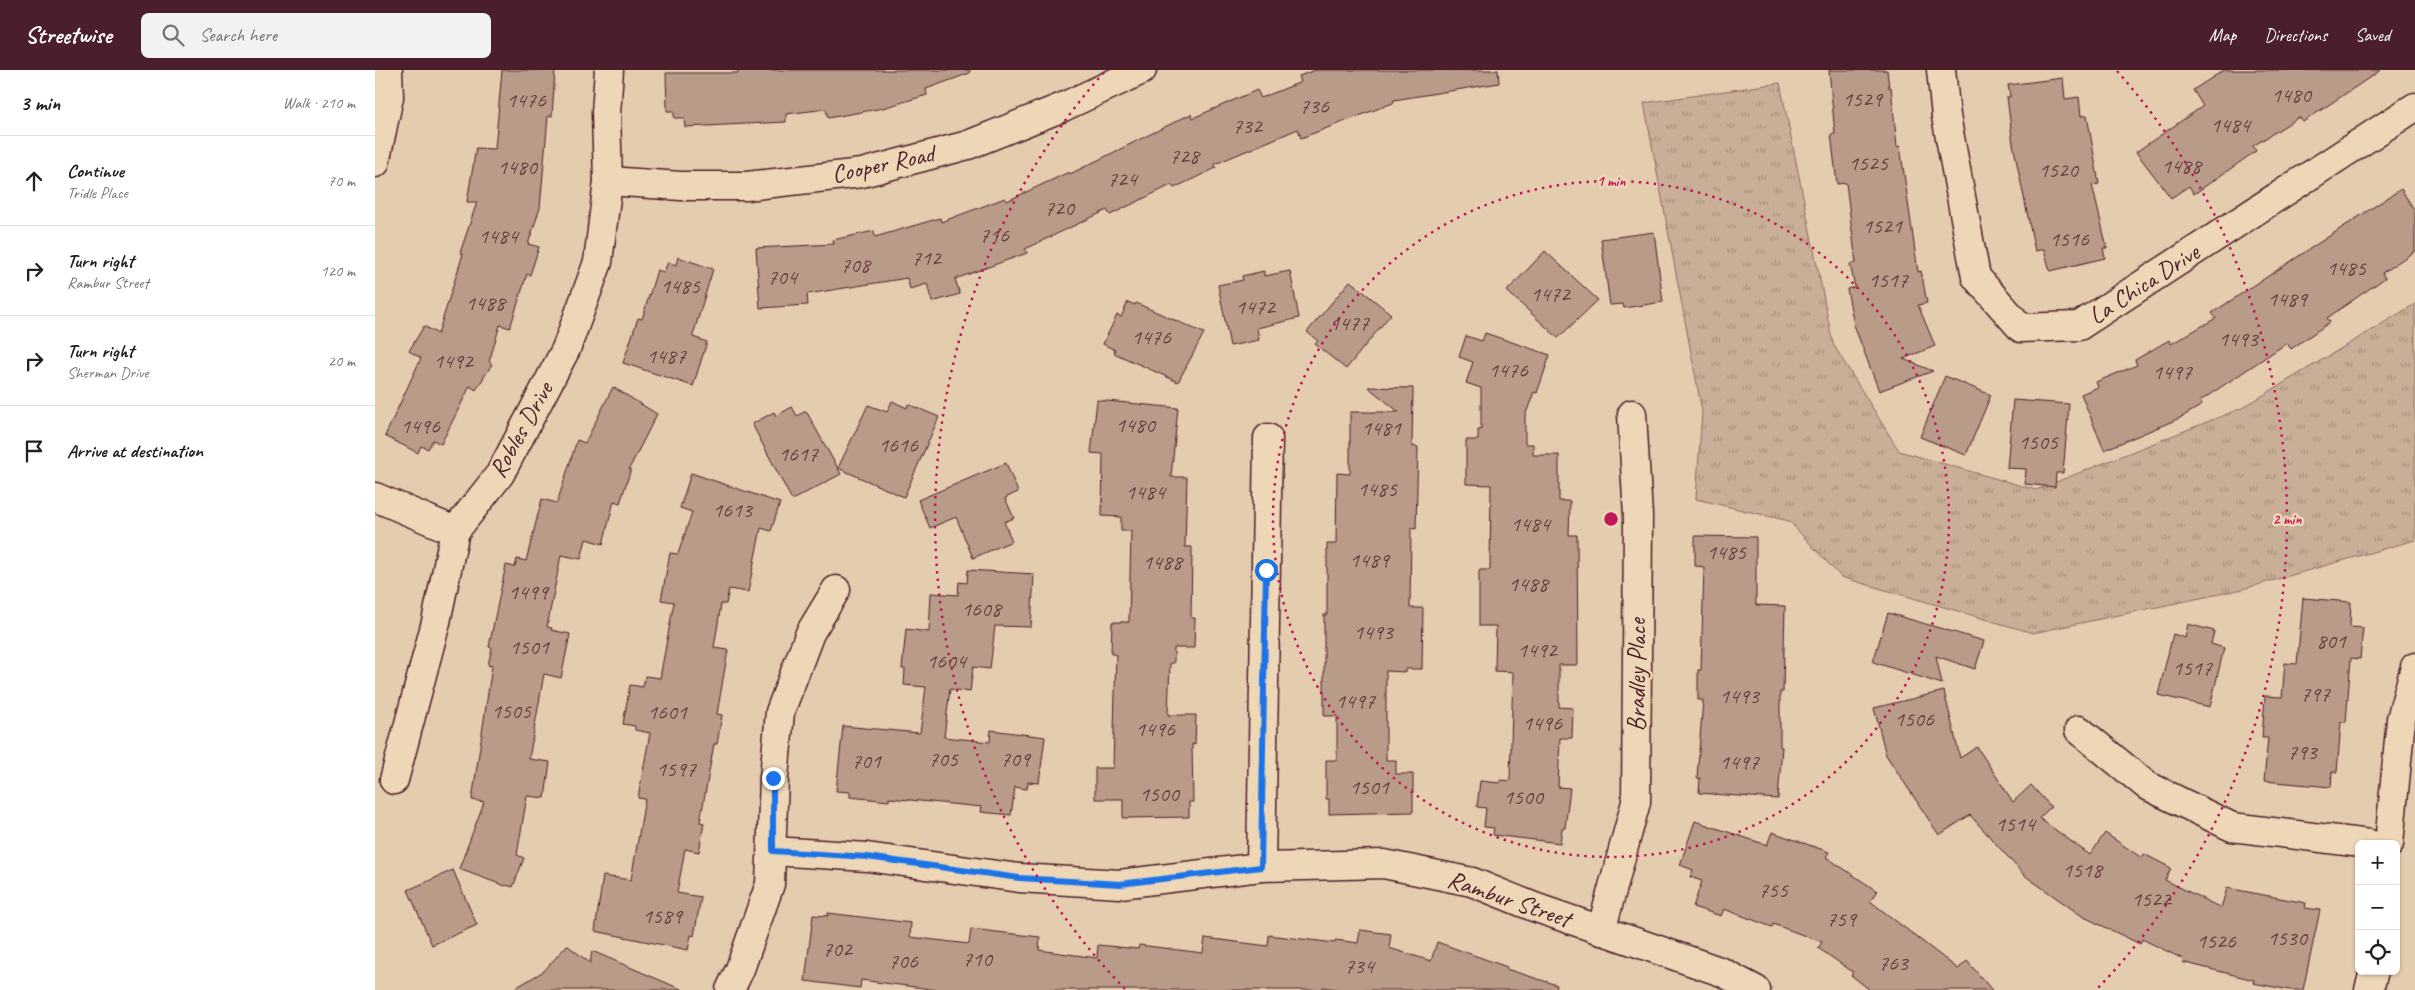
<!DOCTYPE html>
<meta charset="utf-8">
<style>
body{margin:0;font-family:Caveat,sans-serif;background:#f2f2f2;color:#202124}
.controls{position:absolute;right:15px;bottom:15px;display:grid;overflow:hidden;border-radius:8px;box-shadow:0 1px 4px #0004}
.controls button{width:45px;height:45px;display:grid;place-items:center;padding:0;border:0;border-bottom:1px solid #e0e0e0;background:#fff;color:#202124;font:25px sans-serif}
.stop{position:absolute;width:15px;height:15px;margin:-11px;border:4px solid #1a73e8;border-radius:50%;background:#fff}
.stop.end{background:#1a73e8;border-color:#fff;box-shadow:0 1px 5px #0008}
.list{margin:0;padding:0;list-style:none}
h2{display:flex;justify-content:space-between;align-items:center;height:65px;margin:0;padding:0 20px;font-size:21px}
h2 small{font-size:16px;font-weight:400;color:#757577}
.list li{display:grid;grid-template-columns:32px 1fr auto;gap:15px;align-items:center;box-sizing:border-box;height:90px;padding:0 20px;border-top:1px solid #e0e0e0}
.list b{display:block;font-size:19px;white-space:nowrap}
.list p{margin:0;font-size:16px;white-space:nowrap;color:#757577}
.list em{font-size:16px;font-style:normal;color:#757577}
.icon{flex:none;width:28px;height:28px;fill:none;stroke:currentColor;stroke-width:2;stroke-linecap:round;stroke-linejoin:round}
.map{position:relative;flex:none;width:2040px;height:920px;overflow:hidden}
header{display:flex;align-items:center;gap:30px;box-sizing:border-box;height:70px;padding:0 25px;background:#4a1f2b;color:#fff}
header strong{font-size:24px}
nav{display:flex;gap:28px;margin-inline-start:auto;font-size:18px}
.search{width:350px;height:45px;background:#f2f2f2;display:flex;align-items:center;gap:12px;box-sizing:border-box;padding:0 18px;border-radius:8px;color:#757577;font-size:19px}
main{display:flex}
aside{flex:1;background:#fff}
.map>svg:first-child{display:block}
.grass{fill:url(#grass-tufts);stroke:#8a6762}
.building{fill:#b99b89;stroke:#4a1f2b}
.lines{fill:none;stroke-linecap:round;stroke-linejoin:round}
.street-casing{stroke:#4a1f2b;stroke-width:31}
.street{stroke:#eed7b6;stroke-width:28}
.route{stroke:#1a73e8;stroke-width:6}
.ring{fill:none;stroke:#c2185b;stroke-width:2.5;stroke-dasharray:2.5 5}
.labels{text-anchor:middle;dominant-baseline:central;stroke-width:5;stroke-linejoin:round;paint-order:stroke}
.number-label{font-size:22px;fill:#663e42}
.street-label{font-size:25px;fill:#4a1f2b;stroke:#eed7b6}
.centre{fill:#c2185b;stroke:#eed7b6;stroke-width:2.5}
.ring-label{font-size:15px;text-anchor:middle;font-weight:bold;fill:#c2185b;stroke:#eed7b6;stroke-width:5;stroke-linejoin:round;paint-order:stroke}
</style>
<header>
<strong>Streetwise</strong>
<div class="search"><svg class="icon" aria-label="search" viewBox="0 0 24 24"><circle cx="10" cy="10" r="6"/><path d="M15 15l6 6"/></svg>Search here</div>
<nav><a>Map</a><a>Directions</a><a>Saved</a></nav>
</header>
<main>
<aside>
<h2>3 min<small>Walk · 210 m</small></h2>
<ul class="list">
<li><svg class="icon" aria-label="ahead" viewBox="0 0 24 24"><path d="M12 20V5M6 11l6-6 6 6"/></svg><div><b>Continue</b><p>Tridle Place</p></div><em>70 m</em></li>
<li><svg class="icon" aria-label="right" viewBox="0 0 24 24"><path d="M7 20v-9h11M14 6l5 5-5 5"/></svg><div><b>Turn right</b><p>Rambur Street</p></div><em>120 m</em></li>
<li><svg class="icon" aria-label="right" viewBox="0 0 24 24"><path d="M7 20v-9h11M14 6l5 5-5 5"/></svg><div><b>Turn right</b><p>Sherman Drive</p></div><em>20 m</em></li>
<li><svg class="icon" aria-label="arrive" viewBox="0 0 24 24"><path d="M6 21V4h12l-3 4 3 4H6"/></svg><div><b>Arrive at destination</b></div></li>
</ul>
</aside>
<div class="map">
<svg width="2040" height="920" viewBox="0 0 2040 920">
<defs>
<pattern id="grass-tufts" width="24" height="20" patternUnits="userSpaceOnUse" patternTransform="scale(1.25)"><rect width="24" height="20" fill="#caaf98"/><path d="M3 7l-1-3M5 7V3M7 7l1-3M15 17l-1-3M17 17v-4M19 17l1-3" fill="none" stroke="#a68e7c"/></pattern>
</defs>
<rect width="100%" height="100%" fill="#e4ccae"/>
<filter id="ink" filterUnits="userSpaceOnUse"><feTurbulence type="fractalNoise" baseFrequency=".02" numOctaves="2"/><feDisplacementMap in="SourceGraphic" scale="10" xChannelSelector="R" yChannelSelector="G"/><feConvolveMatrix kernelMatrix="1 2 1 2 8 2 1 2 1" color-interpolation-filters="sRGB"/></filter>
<g filter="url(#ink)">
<path class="grass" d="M1405 13 1458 274 1524 381 1661 420 1867 338 2040 234V470L1868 519 1658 563 1466 507 1414 451 1321 429 1327 341 1269 33Z"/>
<g class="building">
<path d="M127 0H180L177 46H173L165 138 153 174 164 177 155 205 152 204 135 258 125 255 114 292 117 294 101 320 95 316 66 374 58 370 53 379 46 376 43 383 10 366 46 288 34 281 49 256 63 264 88 184 85 183 102 132H92L101 78 120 79Z"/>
<path d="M363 0H595V3L551 19 552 25 508 38 453 48 451 39 411 44V52L310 57 309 48H299V41H292L291 3H363Z"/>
<path d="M941 0H1123L1124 13 1019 30 1018 33 926 68 923 59 840 94 841 98 799 118 796 115 735 145 732 140 650 179 652 183 580 209 585 224 557 232 552 214 535 219 532 208 432 224 433 235 385 238 381 178 459 174 458 170 499 161 500 167 565 148 566 152 630 128 632 131 694 102 695 104 816 44 818 48 882 20 886 28 926 12 924 6Z"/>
<path d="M1454 0H1512L1514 18 1516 17 1522 77 1525 76 1543 202 1546 201 1552 233 1543 235 1560 276 1528 289 1558 301 1504 321 1479 255 1472 219 1480 217 1475 194 1481 193 1471 113 1462 114 1456 64H1460Z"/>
<path d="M1849 0H2006L1928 52 1924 47 1878 76 1881 81 1819 124 1814 116 1796 128 1761 82 1828 36 1818 20Z"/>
<path d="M1688 8 1690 29 1704 27 1706 46 1712 45 1724 114 1717 115 1732 178H1728L1730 188 1675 201 1669 179 1660 181 1638 74 1632 27H1635L1633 15Z"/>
<path d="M2026 119 2040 141V181L2007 203 2010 208 1952 248 1955 252 1916 279 1912 273 1825 331 1827 335 1805 348 1729 380 1706 324 1723 317 1721 312 1762 295 1760 290 1794 270 1796 274 1841 248 1837 243Z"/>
<path d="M1279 162 1288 232 1249 238 1248 234 1235 235 1226 169Z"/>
<path d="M1170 181 1223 230 1183 268 1132 221Z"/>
<path d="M303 187 338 199 318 265V267L332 272 318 316 248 293 263 248 267 249 282 200 289 202 293 192 301 195Z"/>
<path d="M889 201V206L915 201 924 248 882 258 884 270 855 276 843 215 868 210 867 206Z"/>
<path d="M975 211 1016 244 971 299 940 274 943 271 932 262Z"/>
<path d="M753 232 760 235 761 233 829 263 803 312 739 283 740 280 728 274 742 245 746 247Z"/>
<path d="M1110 263 1175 285 1162 323 1159 322 1150 346V374H1158V385H1184V431H1195L1194 465H1202L1203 595H1184V637L1198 638 1197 668H1185L1183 717 1195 718 1190 758H1187L1185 773 1118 765 1119 758 1109 757 1111 738 1102 737 1105 711 1125 713V710L1135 711 1138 602 1120 601 1121 556H1104V500H1115L1116 415 1091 414V370H1103V360H1106V318L1091 313 1098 292 1084 287 1091 266 1107 271Z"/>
<path d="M1570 306 1616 325 1591 385 1545 367Z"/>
<path d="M238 317 282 344 254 399H256L245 433 239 431 228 474 211 469 206 489 186 485 172 557 177 558 176 560 195 564 186 608 169 604 154 689 175 692 170 728 152 726 142 785 149 788 138 817 131 815 130 816 84 799 109 732 97 730 117 596 113 595 117 578 114 577 120 547 131 495 140 497 142 489 151 491 167 429 182 433 202 370 210 373Z"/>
<path d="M993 317 1038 318 1037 376 1043 377 1041 459 1036 458 1035 538H1048L1047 599H1031V602L1011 601V690H1021V704H1038V742L954 744V729H951V690H962V646H949V545H952V474H961L962 403 975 404V342H1024Z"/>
<path d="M722 330 803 338 796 407H812L810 477H817L816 548H820L819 578H799V593H795L793 645H821L820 675 817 674 818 732H814V747L748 748V729H720V698H738L741 584H736L737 552H754L756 461H746V447L727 446 728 384 716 383Z"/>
<path d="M1638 330 1694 334 1688 403H1681L1680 417 1650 414 1651 399 1632 398Z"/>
<path d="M517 331 532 338 533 334 564 347 529 427 463 398 493 335 512 342Z"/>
<path d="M417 337 422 346 431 341 466 404 417 430 377 354 399 342 401 346Z"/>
<path d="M631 393 643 422 630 428 639 448 629 452 637 471 598 488 581 447 555 458 543 430Z"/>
<path d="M316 403 405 433 396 461 386 458 373 522 354 519 351 534H346L339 578 353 580 342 644 347 645 342 674H339L325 752 329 753 324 782 310 779 302 823 326 827 319 866 316 865 313 880 220 861 228 806 256 810 270 729 263 728 275 663 260 660V656L248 654 255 615 268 617 270 606 285 608 299 532 286 530 295 483 303 484 317 442 305 438Z"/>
<path d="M1320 466 1381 467V535L1410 536 1408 622H1405V677H1407L1403 729 1324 723 1325 708H1322L1328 630H1323V600H1326L1329 497 1320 496Z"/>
<path d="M593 500 659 504 656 557 620 556 615 599 598 597 595 622 575 619 569 667 615 672 616 660 670 667 664 713 653 712 652 719 640 717 636 745 606 742 607 737 514 728V731L475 727V722L461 721 468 656 545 663 551 617 529 615 530 599H527L531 559 554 562 556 523 583 525 584 512 592 513Z"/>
<path d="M1928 528 1976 532 1975 557 1988 558 1985 589 1976 588 1971 652H1966L1962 702H1957L1956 717 1889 711 1893 668H1887L1890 626 1907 627 1910 593 1922 594Z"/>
<path d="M1513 543 1609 571 1600 599 1561 586 1567 614 1498 592Z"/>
<path d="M1813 554 1839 561 1836 574 1849 578 1835 637 1783 625 1798 564 1810 568Z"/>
<path d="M1569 621 1585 688 1602 677 1638 732 1656 715 1676 737 1664 748 1715 785 1730 763 1767 788 1769 784 1796 798 1790 810 1846 838 1852 818 1931 833 1930 838 1945 840 1928 920H1915L1878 913 1879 910 1807 892 1808 889 1767 869 1765 874 1707 846 1649 805 1595 745 1564 765 1511 685 1499 638Z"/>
<path d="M1320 751 1392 775 1397 762 1454 782 1451 787 1502 821 1495 831 1583 899 1592 891 1617 920H1495L1476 905 1478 902 1443 878 1447 872 1398 854 1397 857 1349 839 1346 846 1318 837 1327 811 1315 807 1318 800 1305 795Z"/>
<path d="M78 800 102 855 57 875 33 820Z"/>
<path d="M453 843 536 853 535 867 594 874 596 859 665 867 664 880 722 888 723 875 763 879 764 875 828 883 830 868 893 876 894 865 960 873V870L983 873 985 860 1016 864 1014 878 1056 891 1062 872 1132 897 1131 899 1182 915 1181 920H968L948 917V920H563L486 910 485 918 430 911 438 845 453 846Z"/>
<path d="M192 875 215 893 217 881 308 920H137L169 901Z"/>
</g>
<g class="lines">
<g class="street-casing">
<g id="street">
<path d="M1566 0 1571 46 1601 207 1646 258 1704 256 2040 37"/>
<path d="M0 93 14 27 13 0"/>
<path d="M233 111 306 116H372L487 103 593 75 688 37 767 0"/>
<path d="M0 427 80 461"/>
<path d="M1704 660 1771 715 1857 757 1994 774"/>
<path d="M19 710 61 552 80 461 125 404 191 279 223 192 233 111 231 43 234 0"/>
<path d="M2014 774 2026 649 2040 597"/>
<path d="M398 781 492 787 644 808 745 814 886 797 1009 794 1097 812 1159 837 1347 902 1381 920"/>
<path d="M886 797 893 368"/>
<path d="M1226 861 1261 732 1263 446 1257 344"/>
<path d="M355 920 365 899 395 814 399 708 405 642 435 563 461 520"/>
<path d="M1994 920 1999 901"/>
</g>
</g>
<use href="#street" class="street"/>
</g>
</g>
<g class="lines" filter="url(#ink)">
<path class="route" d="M398 708V781L492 787 644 808 745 814 886 797 891 500"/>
</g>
<g class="ring">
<circle cx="1236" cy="449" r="338"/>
<path d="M750 919A676 676 0 0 1 730 1M1742 1A676 676 0 0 1 1722 919"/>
</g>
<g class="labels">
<g class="number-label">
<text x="1916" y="25">1480</text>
<text x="1487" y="29">1529</text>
<text x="151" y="30">1476</text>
<text x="939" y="36">736</text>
<text x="1855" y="55">1484</text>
<text x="872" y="56">732</text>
<text x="809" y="86">728</text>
<text x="1493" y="93">1525</text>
<text x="1806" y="96">1488</text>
<text x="142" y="97">1480</text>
<text x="1683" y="100">1520</text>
<text x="747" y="109">724</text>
<text x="684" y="138">720</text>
<text x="1507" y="156">1521</text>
<text x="619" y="165">716</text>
<text x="123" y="166">1484</text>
<text x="1694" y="169">1516</text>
<text x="551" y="188">712</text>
<text x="480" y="195">708</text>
<text x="1971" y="198">1485</text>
<text x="407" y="207">704</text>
<text x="1513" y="210">1517</text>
<text x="305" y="216">1485</text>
<text x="1175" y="224">1472</text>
<text x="1912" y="229">1489</text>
<text x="110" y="233">1488</text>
<text x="880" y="237">1472</text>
<text x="974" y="253">1477</text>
<text x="776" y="267">1476</text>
<text x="1863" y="269">1493</text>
<text x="291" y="286">1487</text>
<text x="78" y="291">1492</text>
<text x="1133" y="300">1476</text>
<text x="1797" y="302">1497</text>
<text x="760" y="355">1480</text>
<text x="45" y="356">1496</text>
<text x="1006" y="358">1481</text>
<text x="1663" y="372">1505</text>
<text x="523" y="375">1616</text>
<text x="423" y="384">1617</text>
<text x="1002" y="419">1485</text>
<text x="770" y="422">1484</text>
<text x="357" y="440">1613</text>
<text x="1155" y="454">1484</text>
<text x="1351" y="482">1485</text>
<text x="994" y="490">1489</text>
<text x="787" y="492">1488</text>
<text x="1153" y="514">1488</text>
<text x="153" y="522">1499</text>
<text x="606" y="539">1608</text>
<text x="998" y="562">1493</text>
<text x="1956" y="571">801</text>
<text x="154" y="577">1501</text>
<text x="1162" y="580">1492</text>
<text x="571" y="591">1604</text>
<text x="1817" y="598">1517</text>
<text x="1940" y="624">797</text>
<text x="1364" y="626">1493</text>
<text x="980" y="631">1497</text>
<text x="136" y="641">1505</text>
<text x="292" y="642">1601</text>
<text x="1539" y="649">1506</text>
<text x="1167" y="653">1496</text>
<text x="780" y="659">1496</text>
<text x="1927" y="682">793</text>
<text x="568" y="689">705</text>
<text x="640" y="689">709</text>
<text x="491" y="691">701</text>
<text x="1364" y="692">1497</text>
<text x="301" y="699">1597</text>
<text x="994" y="717">1501</text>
<text x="784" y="724">1500</text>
<text x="1148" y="727">1500</text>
<text x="1640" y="754">1514</text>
<text x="1707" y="800">1518</text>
<text x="1398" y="820">755</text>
<text x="1776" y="829">1522</text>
<text x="287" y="846">1589</text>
<text x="1466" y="849">759</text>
<text x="1912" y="868">1530</text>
<text x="1841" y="871">1526</text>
<text x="462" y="879">702</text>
<text x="602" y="889">710</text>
<text x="528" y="891">706</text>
<text x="1518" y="893">763</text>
<text x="984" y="896">734</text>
</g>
<g class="street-label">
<text transform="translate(508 94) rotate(-12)">Cooper Road</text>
<text transform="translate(1769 214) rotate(-33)">La Chica Drive</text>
<text transform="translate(146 360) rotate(-61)">Robles Drive</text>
<text transform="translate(1262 605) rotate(-90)">Bradley Place</text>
<text transform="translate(1134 829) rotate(19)">Rambur Street</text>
</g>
</g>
<circle cx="1236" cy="449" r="8" class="centre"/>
<g class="ring-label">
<text x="1236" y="116">1 min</text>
<text x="1912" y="454">2 min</text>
</g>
</svg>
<div class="controls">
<button>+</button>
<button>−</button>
<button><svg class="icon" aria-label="locate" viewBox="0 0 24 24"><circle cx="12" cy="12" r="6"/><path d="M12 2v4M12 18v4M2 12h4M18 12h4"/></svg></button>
</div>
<div class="stop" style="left:891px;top:500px"></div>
<div class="stop end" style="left:398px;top:708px"></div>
</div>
</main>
